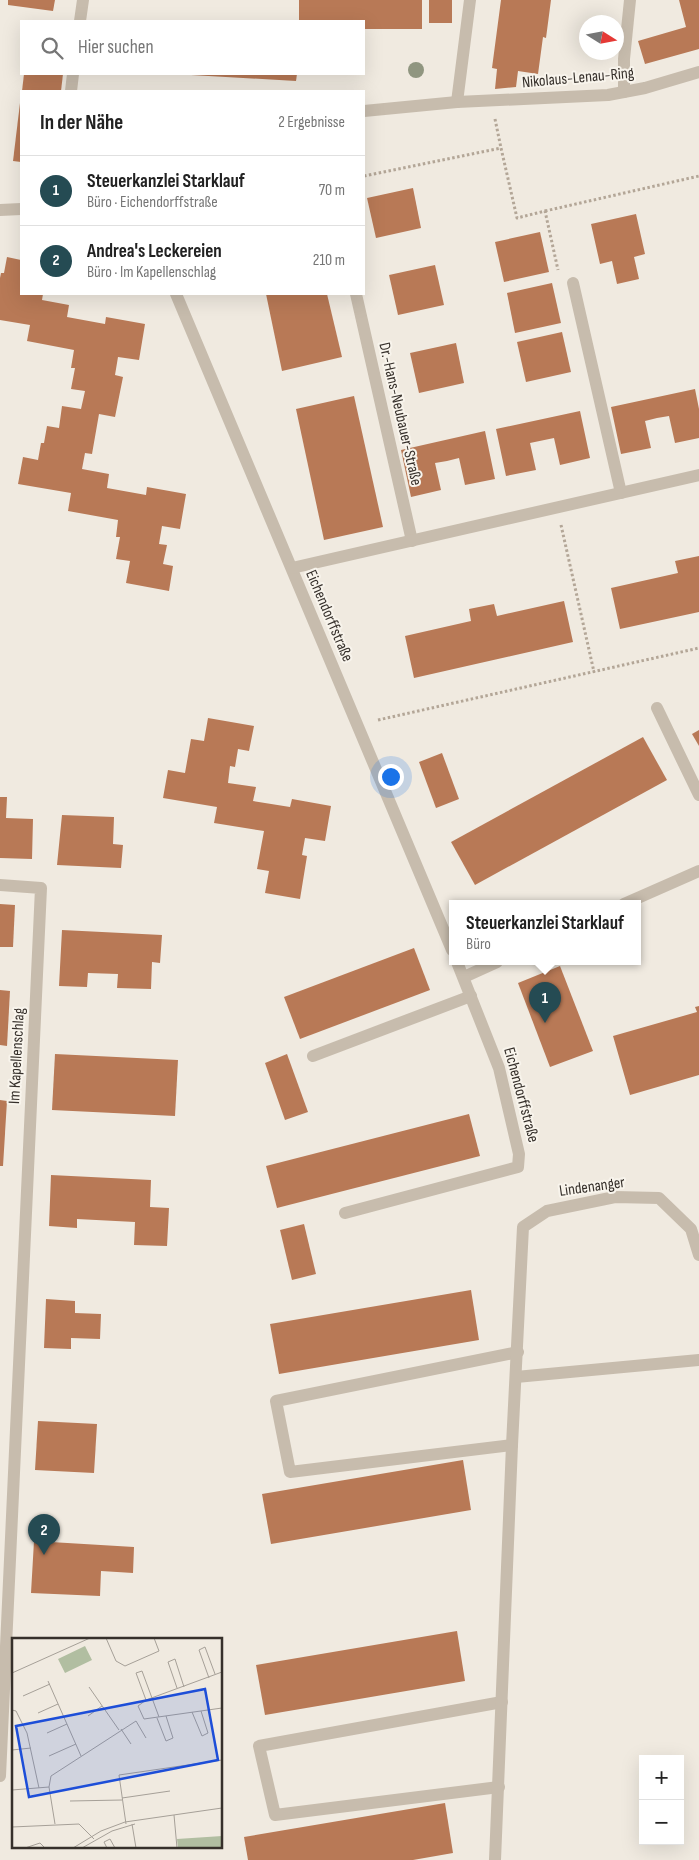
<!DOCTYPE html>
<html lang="de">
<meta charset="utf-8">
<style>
body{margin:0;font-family:"Sofia Sans Condensed",sans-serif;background:#f2f2f2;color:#222}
.controls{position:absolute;right:15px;bottom:15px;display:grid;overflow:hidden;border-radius:0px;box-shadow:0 5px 20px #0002}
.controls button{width:45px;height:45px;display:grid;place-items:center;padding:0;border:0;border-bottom:1px solid #e0e0e0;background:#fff;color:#222;font:25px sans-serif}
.compass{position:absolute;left:579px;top:15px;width:45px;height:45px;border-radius:50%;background:#fff;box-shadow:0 5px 20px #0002;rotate:101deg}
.you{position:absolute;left:390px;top:776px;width:18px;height:18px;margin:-12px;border:4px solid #fff;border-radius:50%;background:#1a73e8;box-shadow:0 0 0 8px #1a73e833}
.badge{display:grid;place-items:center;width:32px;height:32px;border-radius:50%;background:#254b53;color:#fff;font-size:16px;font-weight:700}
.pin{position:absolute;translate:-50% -41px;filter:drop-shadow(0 1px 2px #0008)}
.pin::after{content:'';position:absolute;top:26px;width:18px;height:15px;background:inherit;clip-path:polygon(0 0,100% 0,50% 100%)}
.popup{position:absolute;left:449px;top:900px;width:192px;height:65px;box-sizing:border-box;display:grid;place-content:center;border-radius:0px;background:#fff;filter:drop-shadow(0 1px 4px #0005);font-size:16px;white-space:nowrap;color:#767676}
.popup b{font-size:19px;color:#222}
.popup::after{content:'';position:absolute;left:50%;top:100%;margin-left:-10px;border:10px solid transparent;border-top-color:#fff}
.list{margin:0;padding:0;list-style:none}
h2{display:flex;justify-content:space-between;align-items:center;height:65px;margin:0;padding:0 20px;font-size:21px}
h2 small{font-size:16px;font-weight:400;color:#767676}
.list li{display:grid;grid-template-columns:32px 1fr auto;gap:15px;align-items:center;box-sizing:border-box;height:70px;padding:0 20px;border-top:1px solid #e0e0e0}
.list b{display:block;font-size:19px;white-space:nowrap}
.list p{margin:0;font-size:16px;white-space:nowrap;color:#767676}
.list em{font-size:16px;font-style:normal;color:#767676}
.icon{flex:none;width:28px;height:28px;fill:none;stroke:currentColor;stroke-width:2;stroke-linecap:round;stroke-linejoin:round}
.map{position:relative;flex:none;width:699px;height:1860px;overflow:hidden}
.search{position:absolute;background:#fff;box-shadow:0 5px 20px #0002;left:20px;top:20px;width:345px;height:55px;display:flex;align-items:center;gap:12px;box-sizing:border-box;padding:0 18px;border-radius:0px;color:#767676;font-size:19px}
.panel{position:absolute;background:#fff;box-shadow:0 5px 20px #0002;left:20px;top:90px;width:345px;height:205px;border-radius:0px}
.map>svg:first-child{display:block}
.building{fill:#b87956}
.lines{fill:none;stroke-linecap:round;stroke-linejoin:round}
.path{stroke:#b3a697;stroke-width:3;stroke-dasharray:2.5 2.5;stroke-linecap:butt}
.minor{stroke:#c7bcad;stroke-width:12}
.tree{fill:#909680}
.labels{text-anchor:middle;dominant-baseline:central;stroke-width:4;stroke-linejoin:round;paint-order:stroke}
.street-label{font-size:16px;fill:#36302b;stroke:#f8f4ec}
.inset-road{fill:none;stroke:#a6a098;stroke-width:1}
.view{fill:#1d4ed8;fill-opacity:0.15;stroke:#1d4ed8;stroke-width:2.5}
.inset-edge{fill:none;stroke:#36302b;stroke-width:2.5}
</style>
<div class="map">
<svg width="699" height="1860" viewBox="0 0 699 1860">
<rect width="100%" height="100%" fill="#f0eae0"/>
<g class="building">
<path d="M8 0H55L53 11 8 5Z"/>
<path d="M299 0H422V29H364V21H299Z"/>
<rect x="429" y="0" width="23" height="23"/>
<path d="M501 0H551L546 38 543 37 538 74 518 71 516 87 495 89 497 69 492 68Z"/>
<path d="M679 0H699V49L645 64 638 41 686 27Z"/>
<path d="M24 74H63L61 91H22Z"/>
<path d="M191 74H297L296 81 191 75Z"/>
<path d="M20 103H21V162L13 161Z"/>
<path d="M413 188 421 228 376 238 367 198Z"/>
<path d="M636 214 645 254 634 257 639 279 617 284 612 261 600 264 591 224Z"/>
<path d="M540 232 549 272 504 282 495 242Z"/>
<path d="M7 257 21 260V294H43L42 300 69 305 67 317 105 324 106 317 145 324 139 360 118 357 115 375 123 377 115 417 99 414 92 454 85 453 82 469 109 474 107 488 146 495 147 487 186 494 180 529 162 526 159 544 167 545 163 564 173 566 169 591 126 583 130 561 116 559 120 537H116L118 520 68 511 71 493 18 484 23 457 38 460 41 443H44L47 426 59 428 62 406 81 409 85 391 71 389 75 368H71L74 350 27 341 30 325 0 320V278L1 273H4Z"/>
<path d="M435 265 444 305 398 315 389 275Z"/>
<path d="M552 283 561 323 515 333 507 293Z"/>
<path d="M266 294H327L342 357 282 371Z"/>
<path d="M562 332 571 372 526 382 517 342Z"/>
<path d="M456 343 464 383 419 393 410 353Z"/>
<path d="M695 389 699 409V438L675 443 669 416 657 418 645 421 651 448 621 454 611 407Z"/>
<path d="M354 396 383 527 324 540 296 409Z"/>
<path d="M580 411 590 458 560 465 554 438 530 443 536 470 506 476 496 429Z"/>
<path d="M485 431 495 479 465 485 459 458 447 461 435 463 441 490 411 497 401 450Z"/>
<path d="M699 556V612L620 629 611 588 678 573 675 561Z"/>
<path d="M564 601 573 642 414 678 405 636 471 621 469 609 494 604 497 616Z"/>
<path d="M208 718 254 726 249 751 238 749 235 767 230 766 228 783 256 787 253 801 290 807 292 799 331 806 325 841 305 838 302 855 307 856 300 899 265 893 269 871 257 869 264 831 214 823 217 807 163 798 168 770 185 773 191 739 204 741Z"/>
<path d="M699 730V746L692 734Z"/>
<path d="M643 737 667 780 475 885 451 842Z"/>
<path d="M442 753 459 799 436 808 419 762Z"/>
<path d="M0 797H7L6 818 33 819 32 859 0 858Z"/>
<path d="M62 815 114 817 113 844 123 845 121 868 57 865Z"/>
<path d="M0 904 15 905 13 947H0Z"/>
<path d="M62 930 162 935 160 963 152 962 151 989 117 988 118 974 88 973 87 987 59 986Z"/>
<path d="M414 948 430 990 300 1039 284 997Z"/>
<path d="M560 966 593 1051 550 1067 518 983Z"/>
<path d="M0 990 10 991 7 1046 0 1045Z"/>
<path d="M699 1006V1075L630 1095 613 1036 697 1012 695 1007Z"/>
<path d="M55 1054 178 1060 175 1116 52 1110Z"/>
<path d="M287 1054 308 1112 285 1120 265 1063Z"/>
<path d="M0 1100 7 1101 3 1166H0Z"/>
<path d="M469 1114 480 1156 277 1208 266 1166Z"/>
<path d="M51 1175 151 1180 150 1207 169 1208 167 1246 134 1245 135 1222 77 1219V1228L49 1226Z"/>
<path d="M304 1224 316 1274 292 1280 280 1230Z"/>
<path d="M471 1290 479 1340 279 1374 270 1324Z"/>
<path d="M46 1299 75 1301V1313L101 1314 100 1339 71 1338V1349L44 1348Z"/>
<path d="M38 1421 97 1424 94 1473 35 1470Z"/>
<path d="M463 1460 471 1510 271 1544 262 1494Z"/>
<path d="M34 1541 134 1547 133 1573 101 1571 100 1596 31 1593Z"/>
<path d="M457 1631 465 1681 265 1715 256 1665Z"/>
<path d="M445 1803 453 1853 413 1860H248L244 1837Z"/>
</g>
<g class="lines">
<g class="path">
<path d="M495 119 501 148"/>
<path d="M364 176 501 148 517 218 545 211 558 270"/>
<path d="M545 211 699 176"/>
<path d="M561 525 594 672"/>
<path d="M378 720 699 648"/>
</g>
<g class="minor">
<path d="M80 21 83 0"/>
<path d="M71 91 73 74"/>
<path d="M624 92V59L630 0"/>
<path d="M457 102 470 0"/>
<path d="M364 111 457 102 608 95 645 88 699 72"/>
<path d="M0 210 21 209"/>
<path d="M573 283 621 493"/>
<path d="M176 294 452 950"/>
<path d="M356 294 412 541"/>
<path d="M292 568 699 475"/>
<path d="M657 708 699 795"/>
<path d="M0 885 41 888 0 1776"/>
<path d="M624 904 699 871"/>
<path d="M464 977 497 962"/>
<path d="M313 1056 471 996"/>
<path d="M345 1213 518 1167 519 1154 499 1068 457 962"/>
<path d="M516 1377 699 1360"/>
<path d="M512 1445 290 1472 276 1401 518 1352"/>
<path d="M499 1787 275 1815 259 1746 502 1702"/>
<path d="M495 1860 512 1445 523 1227 547 1211 615 1197 659 1198 691 1229 699 1255"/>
</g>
</g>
<circle class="tree" cx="416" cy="70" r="8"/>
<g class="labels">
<g class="street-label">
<text transform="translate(578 78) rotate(-5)">Nikolaus-Lenau-Ring</text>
<text transform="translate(400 414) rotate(77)">Dr.-Hans-Neubauer-Straße</text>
<text transform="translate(329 616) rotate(67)">Eichendorffstraße</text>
<text transform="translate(17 1056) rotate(-87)">Im Kapellenschlag</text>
<text transform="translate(521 1095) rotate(75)">Eichendorffstraße</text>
<text transform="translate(592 1187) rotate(-8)">Lindenanger</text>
</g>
</g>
<g transform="translate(12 1638)">
<rect width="210" height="210" fill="#f0eae0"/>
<path d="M73 8 80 22 53 35 46 21ZM210 198V210H166L165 201Z" fill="#b1bea1"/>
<path class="inset-road" d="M94 0 104 23 113 28 147 13 142 0M210 34 134 62 126 68 132 81 210 70M0 35 78 0M197 40 187 12 193 9 203 36M36 43 69 118M77 49 107 92M165 50 156 24 163 21 172 49M11 58 38 46M134 62 124 35 130 33 147 79M0 72 4 73 15 95 27 150M180 74 190 98 196 95 189 73M26 75 46 66M76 78 90 68M145 80 154 103 161 100 154 78M109 91 119 106M35 95 55 86M0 112 19 110M37 118 64 106M0 152 37 149M110 160 158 153M58 163 110 162M162 177 165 210M43 186 37 149 39 138 124 83 134 100M114 186 107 137 210 122M120 186 124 210M0 189 67 186 82 201M13 210 28 205 33 210M61 210 89 193 113 184 210 170M70 210 100 193 123 186M95 210 92 204 98 201 103 210"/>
<path class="view" d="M193 51 206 122 17 159 4 88Z"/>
<rect width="210" height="210" class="inset-edge"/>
</g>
</svg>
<div class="controls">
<button>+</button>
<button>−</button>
</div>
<svg class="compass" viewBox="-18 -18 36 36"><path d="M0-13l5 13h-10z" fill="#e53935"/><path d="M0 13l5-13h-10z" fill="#767676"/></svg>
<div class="you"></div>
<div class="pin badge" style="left:545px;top:1023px">1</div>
<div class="popup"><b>Steuerkanzlei Starklauf</b>Büro</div>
<div class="pin badge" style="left:44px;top:1555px">2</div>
<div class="search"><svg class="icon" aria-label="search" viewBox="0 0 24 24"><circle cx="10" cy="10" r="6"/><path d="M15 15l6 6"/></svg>Hier suchen</div>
<section class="panel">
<h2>In der Nähe<small>2 Ergebnisse</small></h2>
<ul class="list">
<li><span class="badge">1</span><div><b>Steuerkanzlei Starklauf</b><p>Büro · Eichendorffstraße</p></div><em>70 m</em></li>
<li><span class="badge">2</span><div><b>Andrea's Leckereien</b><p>Büro · Im Kapellenschlag</p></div><em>210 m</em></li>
</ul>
</section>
</div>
